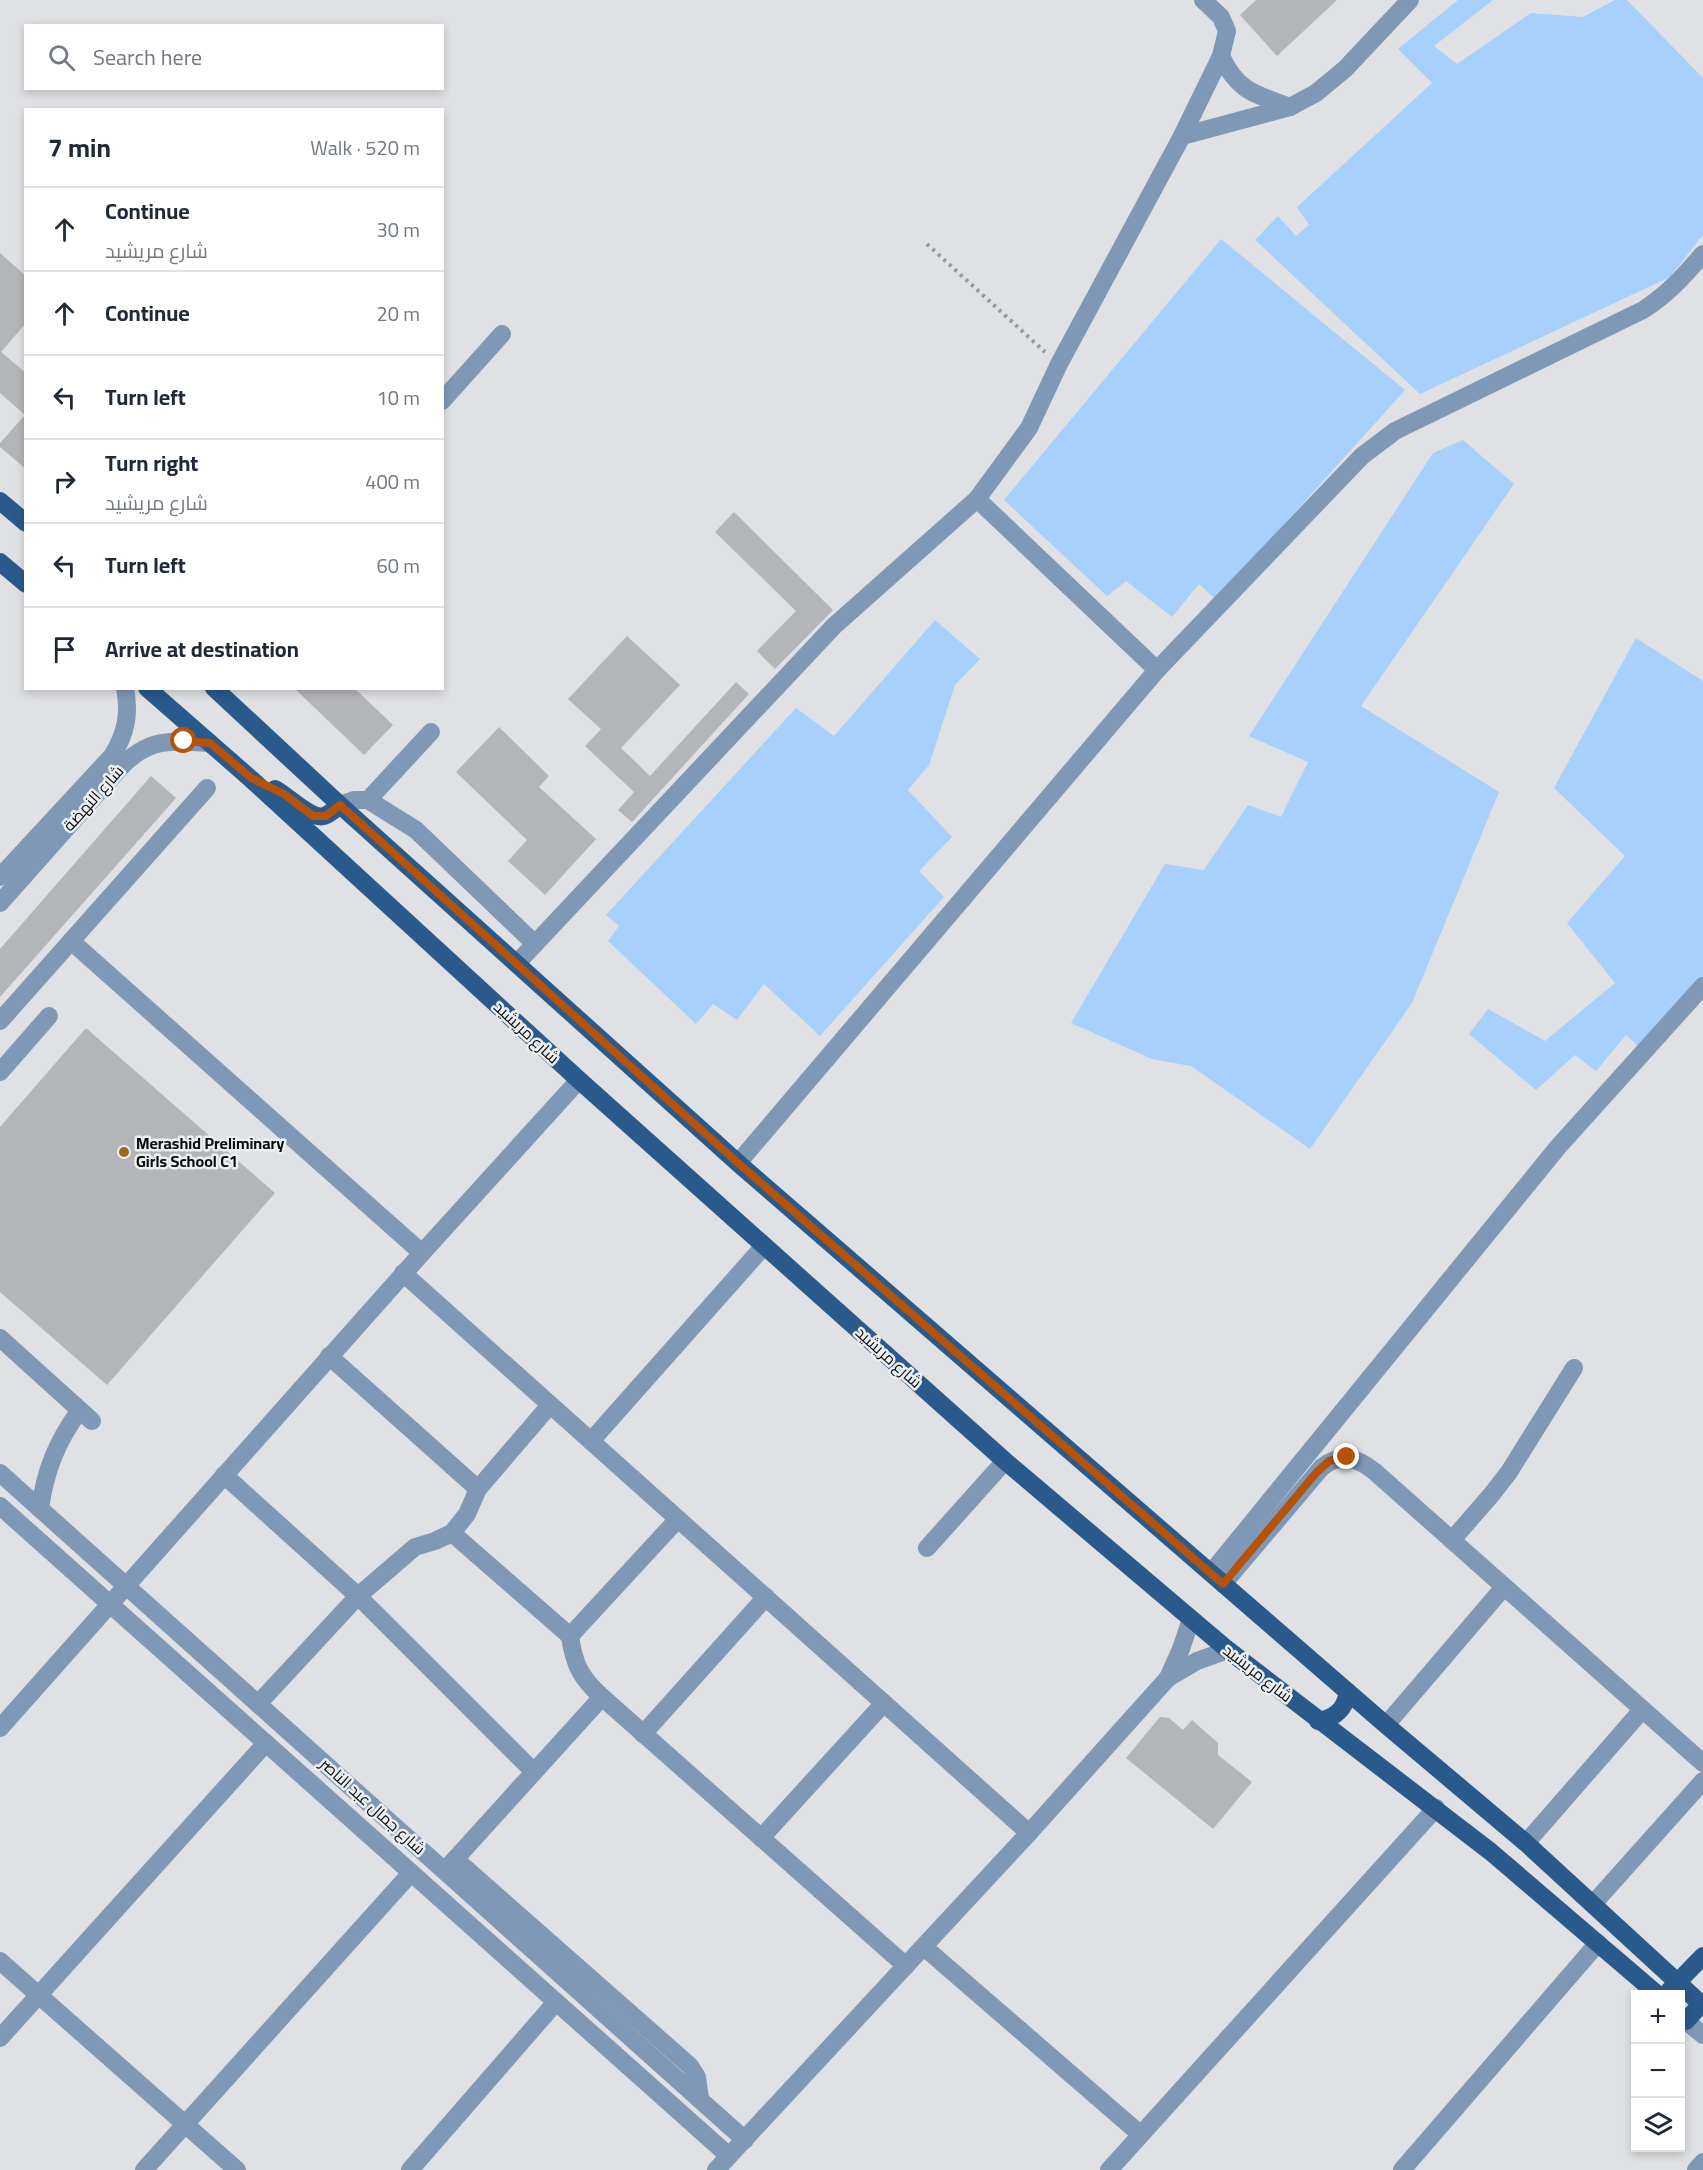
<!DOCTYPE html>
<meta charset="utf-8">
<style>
body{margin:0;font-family:Georgia,Cairo,serif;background:#f6f6f7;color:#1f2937}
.controls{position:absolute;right:18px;bottom:18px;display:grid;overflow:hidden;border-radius:0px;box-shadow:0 3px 9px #0003}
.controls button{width:54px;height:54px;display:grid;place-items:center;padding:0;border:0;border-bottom:2px solid #e0e1e3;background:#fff;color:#1f2937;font:30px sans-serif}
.stop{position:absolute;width:18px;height:18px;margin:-14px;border:4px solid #b45309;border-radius:50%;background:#fff}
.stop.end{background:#b45309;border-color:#fff;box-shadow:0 2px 6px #0008}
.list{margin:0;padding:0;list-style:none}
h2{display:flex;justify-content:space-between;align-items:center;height:78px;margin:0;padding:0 24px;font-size:26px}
h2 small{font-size:20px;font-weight:400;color:#747a83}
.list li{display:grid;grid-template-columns:39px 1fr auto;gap:18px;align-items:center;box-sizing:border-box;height:84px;padding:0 24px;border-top:2px solid #e0e1e3}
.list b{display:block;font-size:22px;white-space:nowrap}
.list p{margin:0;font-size:20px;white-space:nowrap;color:#747a83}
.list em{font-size:20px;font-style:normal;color:#747a83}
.icon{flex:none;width:33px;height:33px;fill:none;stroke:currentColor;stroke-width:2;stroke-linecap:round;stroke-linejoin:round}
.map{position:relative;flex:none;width:1703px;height:2170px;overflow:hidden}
.search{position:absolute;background:#fff;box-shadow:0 3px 9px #0003;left:24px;top:24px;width:420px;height:66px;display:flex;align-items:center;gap:15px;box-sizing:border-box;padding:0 21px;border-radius:0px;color:#747a83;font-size:22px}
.panel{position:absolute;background:#fff;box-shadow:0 3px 9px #0003;left:24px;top:108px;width:420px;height:582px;border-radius:0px}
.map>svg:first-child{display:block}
.green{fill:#a7d0fd}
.building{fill:#b3b5b8}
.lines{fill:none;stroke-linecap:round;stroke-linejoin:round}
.path{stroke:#96989a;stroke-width:4;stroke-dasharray:3 4.5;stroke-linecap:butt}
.minor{stroke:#7f98b5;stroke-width:18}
.major{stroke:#2a5a8b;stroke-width:18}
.route{stroke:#b45309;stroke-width:8}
.poi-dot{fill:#9c681e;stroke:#eceff1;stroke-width:2}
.labels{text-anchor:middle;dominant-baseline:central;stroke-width:5;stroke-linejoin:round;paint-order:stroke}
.street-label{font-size:16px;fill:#0c0d0d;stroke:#eceff1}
.poi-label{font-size:16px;font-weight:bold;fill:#0c0d0d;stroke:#eceff1;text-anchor:start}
</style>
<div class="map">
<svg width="1703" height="2170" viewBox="0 0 1703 2170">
<rect width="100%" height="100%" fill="#dfe1e4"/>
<g class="green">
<path d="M1458 0H1493L1434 46 1457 64 1531 13 1583 17 1615 0H1627L1703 78V235L1670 277 1420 394 1255 240 1278 216 1296 236 1309 225 1297 207 1432 83 1398 49Z"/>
<path d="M1221 239 1405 390 1216 600 1199 584 1172 617 1126 581 1107 596 1004 500Z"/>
<path d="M1463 440 1514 484 1361 706 1499 792 1412 1003 1310 1149 1191 1066 1152 1059 1071 1023 1165 864 1204 870 1248 805 1281 817 1308 762 1249 736 1433 453Z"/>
<path d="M935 620 980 659 955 685 929 765 908 790 952 837 919 871 944 897 820 1036 764 984 737 1020 713 1004 696 1024 608 941 619 926 606 915 796 708 834 736Z"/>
<path d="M1636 638 1703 681V978L1642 1050 1626 1035 1596 1071 1575 1055 1536 1090 1469 1034 1488 1009 1545 1041 1615 983 1567 923 1625 856 1554 788Z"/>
</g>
<g class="building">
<path d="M1256 0H1337L1277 56 1240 15Z"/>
<path d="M0 253 26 276V323L1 352 26 373V469L0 447V443L25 415 0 393Z"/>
<path d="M734 512 833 610 775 669 757 651 796 611 715 532Z"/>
<path d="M627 636 680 685 621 748 650 776 736 682 749 694 632 822 618 810 634 792 585 746 601 729 568 699Z"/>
<path d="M294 688H354L393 725 364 755Z"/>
<path d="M499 727 549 776 539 787 596 839 545 895 508 861 527 840 456 772Z"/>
<path d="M151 776 176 798 0 997V949Z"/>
<path d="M86 1028 275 1193 107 1385 0 1292V1127Z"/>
<path d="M1160 1717 1169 1718 1183 1730 1192 1720 1218 1743V1755L1252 1782 1213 1829 1126 1758Z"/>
</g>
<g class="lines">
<path class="path" d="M927 244 1045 352"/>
<g class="minor">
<path d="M1221 56C1238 92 1255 94 1290 107"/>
<path d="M1182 136 1290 107 1316 93 1345 69 1410 0"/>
<path d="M442 401 502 334"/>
<path d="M977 499 1157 670"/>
<path d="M368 800 431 732"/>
<path d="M340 805 354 800H368L416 830 535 944"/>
<path d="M0 877 112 756C126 734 130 714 125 688"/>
<path d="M0 903 119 769C147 738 171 740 210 743"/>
<path d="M71 941 422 1253"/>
<path d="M517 963 834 626 977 499 1029 428 1059 364 1182 136 1221 56 1227 31 1221 17 1203 0"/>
<path d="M0 1021 207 788"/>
<path d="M0 1072 49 1016"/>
<path d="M738 1163 1157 670 1362 456 1395 431 1643 310C1668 294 1684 276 1703 254"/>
<path d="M403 1273 1029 1833"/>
<path d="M0 1338 92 1421"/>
<path d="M329 1356 478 1489"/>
<path d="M591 1441 764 1246"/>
<path d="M0 1473 745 2140"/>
<path d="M224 1475 358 1596 534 1772"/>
<path d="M0 1506 729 2156"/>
<path d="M40 1509C45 1471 57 1441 80 1410"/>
<path d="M678 1519 570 1636C574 1665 581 1678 602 1697L906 1966"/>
<path d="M452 1533 570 1636"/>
<path d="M1452 1540 1492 1494 1509 1472 1574 1368"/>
<path d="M927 1548 1005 1461"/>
<path d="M1211 1573 1558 1147 1703 986"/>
<path d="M1223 1584 1322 1467C1341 1453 1356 1457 1374 1471L1703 1763"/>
<path d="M1168 1678 1181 1649 1191 1619"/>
<path d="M258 1704 358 1596 415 1547 435 1541 452 1533 467 1514 478 1489 550 1405"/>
<path d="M1386 1725 1504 1587"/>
<path d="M0 1728 422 1253 579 1080"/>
<path d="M643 1734 766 1597"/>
<path d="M761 1838 884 1703"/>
<path d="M1526 1843 1642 1710"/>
<path d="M455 1859 690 2066 697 2077 700 2099"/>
<path d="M448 1867 602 1697"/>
<path d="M1593 1904 1703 1781"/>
<path d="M924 1947 1140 2134"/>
<path d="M0 1961 237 2170"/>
<path d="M1686 2021 1703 2035"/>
<path d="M0 2038 266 1743"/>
<path d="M144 2170 411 1873"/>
<path d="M410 2170 556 2002"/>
<path d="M716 2170 1029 1833 1168 1678 1197 1661 1228 1650"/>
<path d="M1109 2170 1436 1808"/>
<path d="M1402 2170 1598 1943"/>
<path d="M1696 2170 1703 2162"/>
</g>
<g class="major">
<path d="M0 501 26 523"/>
<path d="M0 562 26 584"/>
<path d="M147 688 251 779 579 1080 1005 1461 1228 1650 1491 1852 1657 1994"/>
<path d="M214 688 340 805 738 1163 1386 1725 1526 1843 1701 2004"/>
<path d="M275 789C287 795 311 820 324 816 330 814 335 809 340 805"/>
<path d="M1318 1721C1336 1718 1345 1709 1348 1692"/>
<path d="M1669 1991 1703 1956"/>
<path d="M1680 2016 1686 2021 1703 2002"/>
</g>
</g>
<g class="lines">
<path class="route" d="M184 741 210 743 251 778 284 794 313 816H326L340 805 738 1163 1223 1584 1316 1473 1329 1461 1347 1457"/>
</g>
<circle class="poi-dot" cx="124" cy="1152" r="6"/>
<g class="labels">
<g class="street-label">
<text transform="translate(93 798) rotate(-48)">شارع النهضة</text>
<text transform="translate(527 1032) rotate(43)">شارع مريشيد</text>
<text transform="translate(889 1357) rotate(42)">شارع مريشيد</text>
<text transform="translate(1258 1673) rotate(38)">شارع مريشيد</text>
<text transform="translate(373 1806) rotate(42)">شارع جمال عبد الناصر</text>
</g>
<g class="poi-label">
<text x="136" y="1143">Merashid Preliminary<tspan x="136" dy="18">Girls School C1</tspan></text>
</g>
</g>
</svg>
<div class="controls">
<button>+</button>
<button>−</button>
<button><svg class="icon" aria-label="layers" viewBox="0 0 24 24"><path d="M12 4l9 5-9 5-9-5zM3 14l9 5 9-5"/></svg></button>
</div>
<div class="stop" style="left:184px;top:741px"></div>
<div class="stop end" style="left:1347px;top:1457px"></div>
<div class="search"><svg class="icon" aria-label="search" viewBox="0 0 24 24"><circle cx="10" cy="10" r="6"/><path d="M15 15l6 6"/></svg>Search here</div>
<section class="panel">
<h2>7 min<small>Walk · 520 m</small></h2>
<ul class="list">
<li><svg class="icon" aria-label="ahead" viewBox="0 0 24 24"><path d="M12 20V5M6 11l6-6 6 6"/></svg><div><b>Continue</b><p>شارع مريشيد</p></div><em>30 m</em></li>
<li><svg class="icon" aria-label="ahead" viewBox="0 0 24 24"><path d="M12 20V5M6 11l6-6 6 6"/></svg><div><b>Continue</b></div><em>20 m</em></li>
<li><svg class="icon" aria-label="left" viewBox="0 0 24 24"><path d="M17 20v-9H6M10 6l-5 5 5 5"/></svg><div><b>Turn left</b></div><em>10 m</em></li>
<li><svg class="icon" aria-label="right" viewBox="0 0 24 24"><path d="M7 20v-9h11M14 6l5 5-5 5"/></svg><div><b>Turn right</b><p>شارع مريشيد</p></div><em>400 m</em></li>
<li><svg class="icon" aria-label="left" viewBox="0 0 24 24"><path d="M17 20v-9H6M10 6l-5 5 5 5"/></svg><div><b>Turn left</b></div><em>60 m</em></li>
<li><svg class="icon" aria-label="arrive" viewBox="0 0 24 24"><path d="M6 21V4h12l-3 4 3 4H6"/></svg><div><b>Arrive at destination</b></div></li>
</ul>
</section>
</div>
